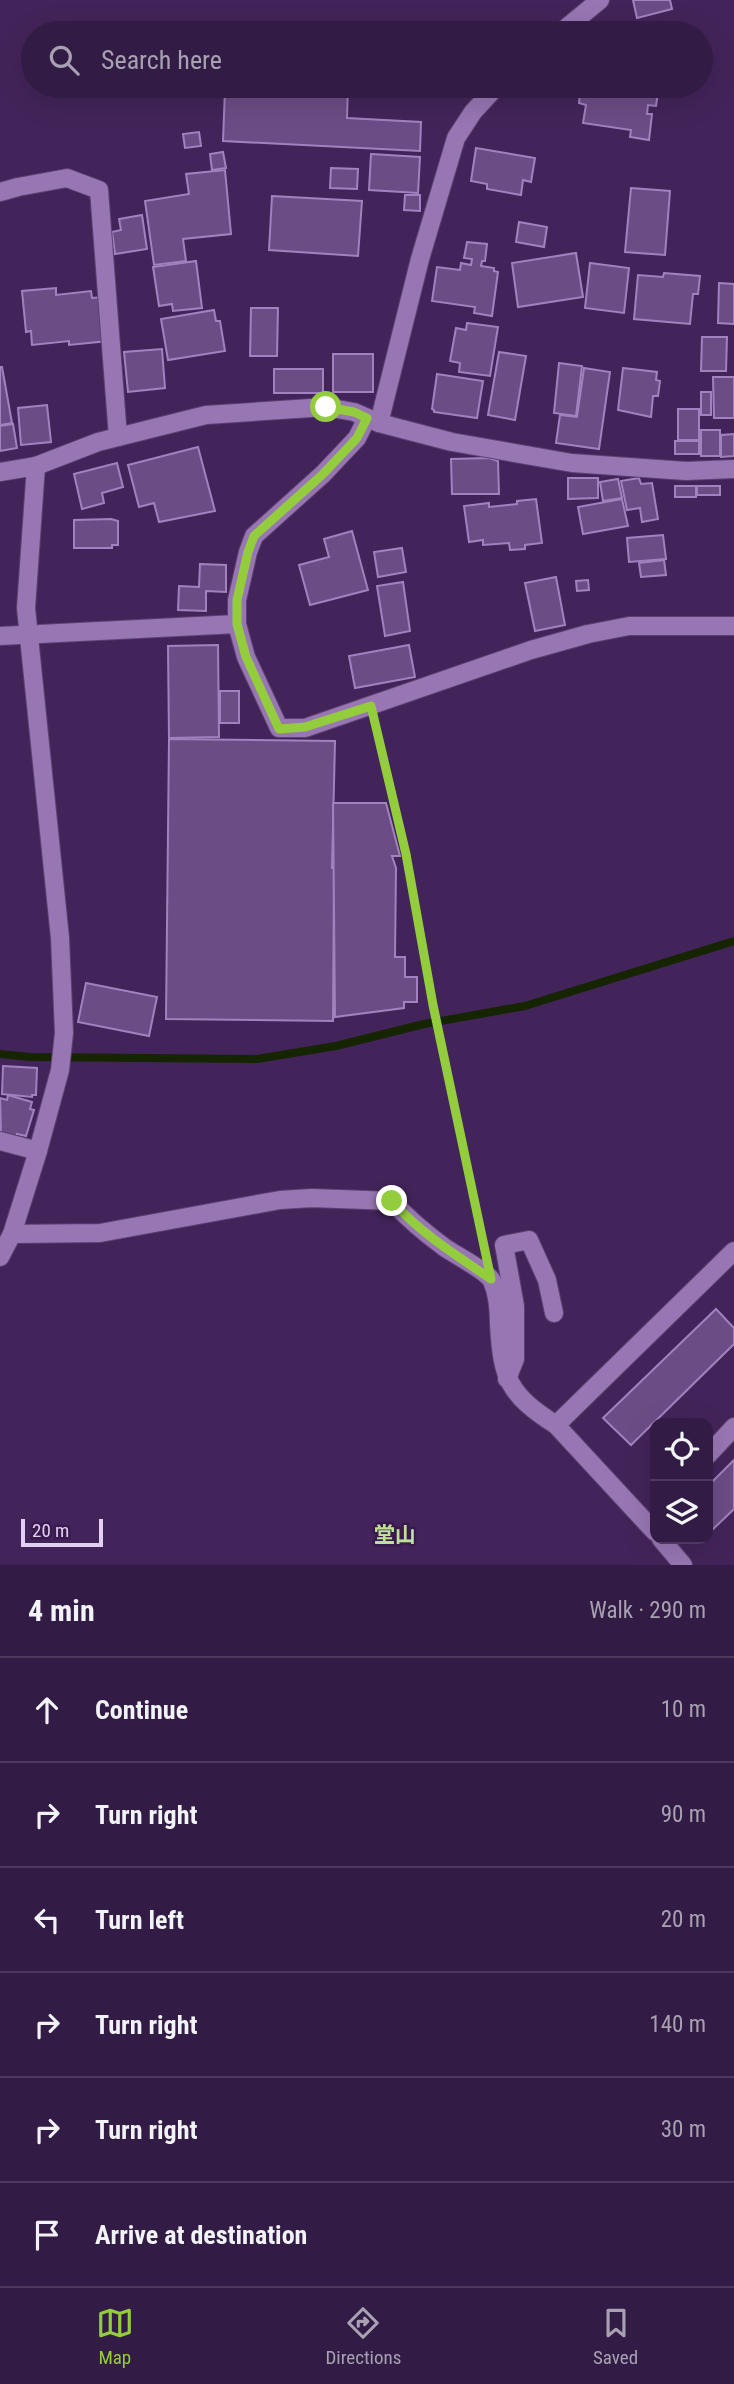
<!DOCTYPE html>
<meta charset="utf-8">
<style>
body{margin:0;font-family:"Roboto Condensed","Noto Sans JP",sans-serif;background:#3d284f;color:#f1f3f6}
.controls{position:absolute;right:21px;bottom:21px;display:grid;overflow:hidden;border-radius:14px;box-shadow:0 7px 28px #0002}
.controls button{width:63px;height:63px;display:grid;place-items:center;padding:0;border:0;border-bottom:2px solid #4d395d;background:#321b44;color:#f1f3f6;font:35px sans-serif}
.scale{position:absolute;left:21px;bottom:18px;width:82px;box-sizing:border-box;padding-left:7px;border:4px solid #e2d0f1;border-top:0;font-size:19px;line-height:24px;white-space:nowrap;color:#e2d0f1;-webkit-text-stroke:5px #39194e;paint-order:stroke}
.stop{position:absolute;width:21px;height:21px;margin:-16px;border:5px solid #93cd3d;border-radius:50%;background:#fff}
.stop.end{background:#93cd3d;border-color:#fff;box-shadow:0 2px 7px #0008}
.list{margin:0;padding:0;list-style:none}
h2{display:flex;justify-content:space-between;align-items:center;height:91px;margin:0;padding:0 28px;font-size:30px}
h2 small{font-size:23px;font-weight:400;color:#a8a1b2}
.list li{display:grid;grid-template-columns:46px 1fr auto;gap:21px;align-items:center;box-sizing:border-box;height:105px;padding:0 28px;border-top:2px solid #4d395d}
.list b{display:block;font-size:26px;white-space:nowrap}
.list em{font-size:23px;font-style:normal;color:#a8a1b2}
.icon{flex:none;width:38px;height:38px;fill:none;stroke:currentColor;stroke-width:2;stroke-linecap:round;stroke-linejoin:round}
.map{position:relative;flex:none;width:734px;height:1565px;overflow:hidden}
.search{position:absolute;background:#321b44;box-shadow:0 7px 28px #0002;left:21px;right:21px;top:21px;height:77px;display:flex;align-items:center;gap:18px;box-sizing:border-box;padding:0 24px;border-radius:38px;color:#a8a1b2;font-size:26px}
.sheet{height:721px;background:#321b44}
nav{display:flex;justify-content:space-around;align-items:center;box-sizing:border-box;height:98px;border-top:2px solid #4d395d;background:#321b44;font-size:19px;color:#a8a1b2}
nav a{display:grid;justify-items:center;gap:4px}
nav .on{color:#93cd3d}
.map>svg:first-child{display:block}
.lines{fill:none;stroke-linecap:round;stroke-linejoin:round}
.stream{stroke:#152500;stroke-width:8}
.building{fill:#6c4c85;stroke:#a281be;stroke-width:2}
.minor-casing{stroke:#5e4070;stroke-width:20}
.path{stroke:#9981ac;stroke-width:4.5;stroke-dasharray:3.5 5;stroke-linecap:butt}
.minor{stroke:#9876b3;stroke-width:18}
.route{stroke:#93cd3d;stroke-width:9}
.labels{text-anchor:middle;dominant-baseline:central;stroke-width:5;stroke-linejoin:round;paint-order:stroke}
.neighbourhood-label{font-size:21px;font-weight:bold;fill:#bee099;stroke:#39194e}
</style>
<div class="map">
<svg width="734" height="1565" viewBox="0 0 734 1565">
<rect width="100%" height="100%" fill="#43245a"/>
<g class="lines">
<path class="stream" d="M0 1054 30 1057 257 1059 336 1046 424 1024 525 1006 734 941"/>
</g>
<g class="building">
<path d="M633 0H670L672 9 637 18Z"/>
<path d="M304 86H348L347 118 421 122 420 151 223 141 225 89 303 93Z"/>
<path d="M581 86H604L658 93 656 106 648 105 647 114H652L649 140 630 137 631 130 583 123 586 105 579 103Z"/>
<path d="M199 132 201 146 185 148 183 134Z"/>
<path d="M476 148 535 158 531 182 523 180 521 195 487 189V184L471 181Z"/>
<path d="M223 152 226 168 212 170 210 154Z"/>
<path d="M371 154 420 157 418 193 369 190Z"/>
<path d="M331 168 358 169 357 189 330 188Z"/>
<path d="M225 170 231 234 183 239 186 261 154 265 145 201 189 194 186 174Z"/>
<path d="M631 188 670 191 665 255 625 252Z"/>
<path d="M405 195H420V211L404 210Z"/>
<path d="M272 196 362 201 358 256 269 250Z"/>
<path d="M142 215 147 249 115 254 112 232 121 230 119 219Z"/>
<path d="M519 222 547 227 544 247 516 242Z"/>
<path d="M467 242 487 244 485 261H482L481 266 494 268V271L498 272 492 316 474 313 475 307 432 301 437 267 460 270 461 263 471 265 472 259 464 258Z"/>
<path d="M576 253 583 297 518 307 512 263Z"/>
<path d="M196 261 202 308 173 311 172 304 159 306 153 267Z"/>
<path d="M590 263 629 268 624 313 585 308Z"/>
<path d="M664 273 700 276 698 294H693L690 324 634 319 638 275 663 277Z"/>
<path d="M719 283 734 284V324L718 323Z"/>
<path d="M56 288V295L91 291 92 298 104 297 108 341 69 345V341L32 345 31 331 26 332 22 291Z"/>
<path d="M251 308H278L277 356H250Z"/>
<path d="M214 310 216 321H220L225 351 168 360 161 319Z"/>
<path d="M467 323 498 327 490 376 459 372 460 363 450 361 456 328 466 330Z"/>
<path d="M702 337H727L726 371H701Z"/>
<path d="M162 349 165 388 128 392 124 352Z"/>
<path d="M499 352 526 356 515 420 488 415Z"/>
<rect x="333" y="354" width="40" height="38"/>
<path d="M559 363 582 366 576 416 554 413Z"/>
<path d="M0 367H2L12 423 0 425Z"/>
<path d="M584 368 610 372 599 449 556 443 560 415 577 417Z"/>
<path d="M623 368 657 372 656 380 660 381 658 396H653L651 417 618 410Z"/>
<rect x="274" y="369" width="49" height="24"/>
<path d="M437 374 483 381 477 418 434 412V410L432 409Z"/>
<path d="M713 377H734V418H714Z"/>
<rect x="701" y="392" width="10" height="23"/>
<path d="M47 405 51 442 21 445 18 408Z"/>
<rect x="678" y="409" width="21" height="31"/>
<path d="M13 424 17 448 0 451V426Z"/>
<rect x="701" y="430" width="19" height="26"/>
<path d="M734 434V456L721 457V435Z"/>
<rect x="675" y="441" width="24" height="13"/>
<path d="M198 447 215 511 159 522 154 503 139 507 128 465Z"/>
<path d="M489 458 498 461 499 494H452L451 459Z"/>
<path d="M117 463 123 487 102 493 104 503 82 509 74 474Z"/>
<path d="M568 478H598V498L568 499Z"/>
<path d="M639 478 641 484 652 483 658 519 642 522 640 508 627 510 621 481Z"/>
<path d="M618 479 622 498 603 501 600 482Z"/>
<rect x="675" y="486" width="21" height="11"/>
<rect x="697" y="486" width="23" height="9"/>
<path d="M536 499 542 543 525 545V549L510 550 509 543 483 545V540L469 542 464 506 489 503V507L517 504V501Z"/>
<path d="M622 499 628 526 583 534 578 507Z"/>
<path d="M111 519 118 521V545H112V548H74V520Z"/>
<path d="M352 531 368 590 310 605 299 565 329 557 324 539Z"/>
<path d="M663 535 666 559 629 562 627 538Z"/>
<path d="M402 548 406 572 378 577 374 552Z"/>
<path d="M664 560 666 575 641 577 639 563Z"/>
<path d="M200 564 226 565V592L206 591V611L178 610 179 586 199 587Z"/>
<path d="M556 577 565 625 535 631 525 583Z"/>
<path d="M588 580 589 590 577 591 576 581Z"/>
<path d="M403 582 410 631 385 636 377 586Z"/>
<path d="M218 645 219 737 169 738 168 646Z"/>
<path d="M409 645 415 677 355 688 349 656Z"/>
<rect x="220" y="691" width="19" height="32"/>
<path d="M169 739 335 741 332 868H334L333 1021 166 1019Z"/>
<path d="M333 803H386L400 856H392L396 868 395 957H405V977H417V1002H404V1008L335 1017Z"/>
<path d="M86 983 157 997 149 1036 78 1022Z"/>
<path d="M3 1066 37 1068 36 1095H32V1097L2 1094Z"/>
<path d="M8 1095 32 1102 30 1109 34 1110 26 1136 17 1134 16 1138 1 1133 0 1098 7 1100Z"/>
<path d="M716 1309 734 1328V1344L631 1445 603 1418Z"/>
<path d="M734 1460V1509L708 1534V1486Z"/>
</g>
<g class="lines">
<g class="minor-casing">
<g id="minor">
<path d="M560 33 600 0"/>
<path d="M0 192 18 187 67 178 99 190 118 437"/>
<path d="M367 418 357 438 323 474 254 536 248 552 237 600V624L246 657 279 728H305L531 650 588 634 629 626H734"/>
<path d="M379 423 420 259 456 138 473 112 497 86"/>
<path d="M0 472 36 466 98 442 206 415 326 407 354 412 379 423 452 442 572 463 686 471 734 469"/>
<path d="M0 636 237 624"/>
<path d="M0 1141 38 1151"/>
<path d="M12 1234 100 1233 280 1200 312 1198 392 1201C408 1219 425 1233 444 1247 455 1255 487 1271 492 1281 498 1294 499 1310 499 1324 502 1379 509 1395 556 1425L655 1532"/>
<path d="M0 1257 12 1234 38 1151 60 1070 64 1033 60 938 26 608 36 466"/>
<path d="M507 1379 515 1359V1306L504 1245 529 1240 547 1280 554 1313"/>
<path d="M556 1425 734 1251"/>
<path d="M708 1455 734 1427"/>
<path d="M661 1539 683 1565"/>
</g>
</g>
<path class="path" d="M376 727 406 854 433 1005 483 1239"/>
<use href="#minor" class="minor"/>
</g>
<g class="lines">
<path class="route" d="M326 407 354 412 367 418 357 438 323 474 254 536 248 552 237 600V624L246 657 279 729 305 727 371 706 406 854 433 1005 491 1279C456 1255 420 1233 392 1201"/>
</g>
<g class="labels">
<g class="neighbourhood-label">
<text x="395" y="1535">堂山</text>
</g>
</g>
</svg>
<div class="controls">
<button><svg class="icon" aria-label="locate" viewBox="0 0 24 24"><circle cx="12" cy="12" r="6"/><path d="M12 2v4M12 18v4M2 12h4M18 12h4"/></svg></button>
<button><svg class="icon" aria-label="layers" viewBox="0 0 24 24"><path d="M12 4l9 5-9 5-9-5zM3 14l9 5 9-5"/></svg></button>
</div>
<div class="scale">20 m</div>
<div class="stop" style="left:326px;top:407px"></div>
<div class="stop end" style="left:392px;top:1201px"></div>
<div class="search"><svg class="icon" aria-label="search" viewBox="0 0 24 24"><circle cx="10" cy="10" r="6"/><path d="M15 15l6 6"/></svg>Search here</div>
</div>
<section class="sheet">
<h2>4 min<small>Walk · 290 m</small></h2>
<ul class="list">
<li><svg class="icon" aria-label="ahead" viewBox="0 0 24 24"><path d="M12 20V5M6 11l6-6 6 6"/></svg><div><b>Continue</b></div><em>10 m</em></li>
<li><svg class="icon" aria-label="right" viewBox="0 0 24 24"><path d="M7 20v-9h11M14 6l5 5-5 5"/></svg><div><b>Turn right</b></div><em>90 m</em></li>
<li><svg class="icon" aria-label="left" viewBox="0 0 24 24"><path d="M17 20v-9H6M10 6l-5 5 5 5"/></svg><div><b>Turn left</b></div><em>20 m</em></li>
<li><svg class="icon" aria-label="right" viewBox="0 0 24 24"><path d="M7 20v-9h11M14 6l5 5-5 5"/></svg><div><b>Turn right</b></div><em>140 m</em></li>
<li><svg class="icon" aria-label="right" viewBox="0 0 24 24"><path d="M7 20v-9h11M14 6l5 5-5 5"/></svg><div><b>Turn right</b></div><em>30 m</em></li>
<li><svg class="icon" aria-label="arrive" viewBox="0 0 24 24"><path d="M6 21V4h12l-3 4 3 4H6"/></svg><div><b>Arrive at destination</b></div></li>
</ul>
</section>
<nav>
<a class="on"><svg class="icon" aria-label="map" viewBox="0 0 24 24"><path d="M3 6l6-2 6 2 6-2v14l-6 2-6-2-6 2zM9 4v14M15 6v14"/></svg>Map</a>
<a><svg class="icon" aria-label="directions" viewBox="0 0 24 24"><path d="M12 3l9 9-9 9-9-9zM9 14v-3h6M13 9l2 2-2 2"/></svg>Directions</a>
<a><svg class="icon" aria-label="saved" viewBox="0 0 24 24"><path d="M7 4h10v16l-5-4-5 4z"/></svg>Saved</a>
</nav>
